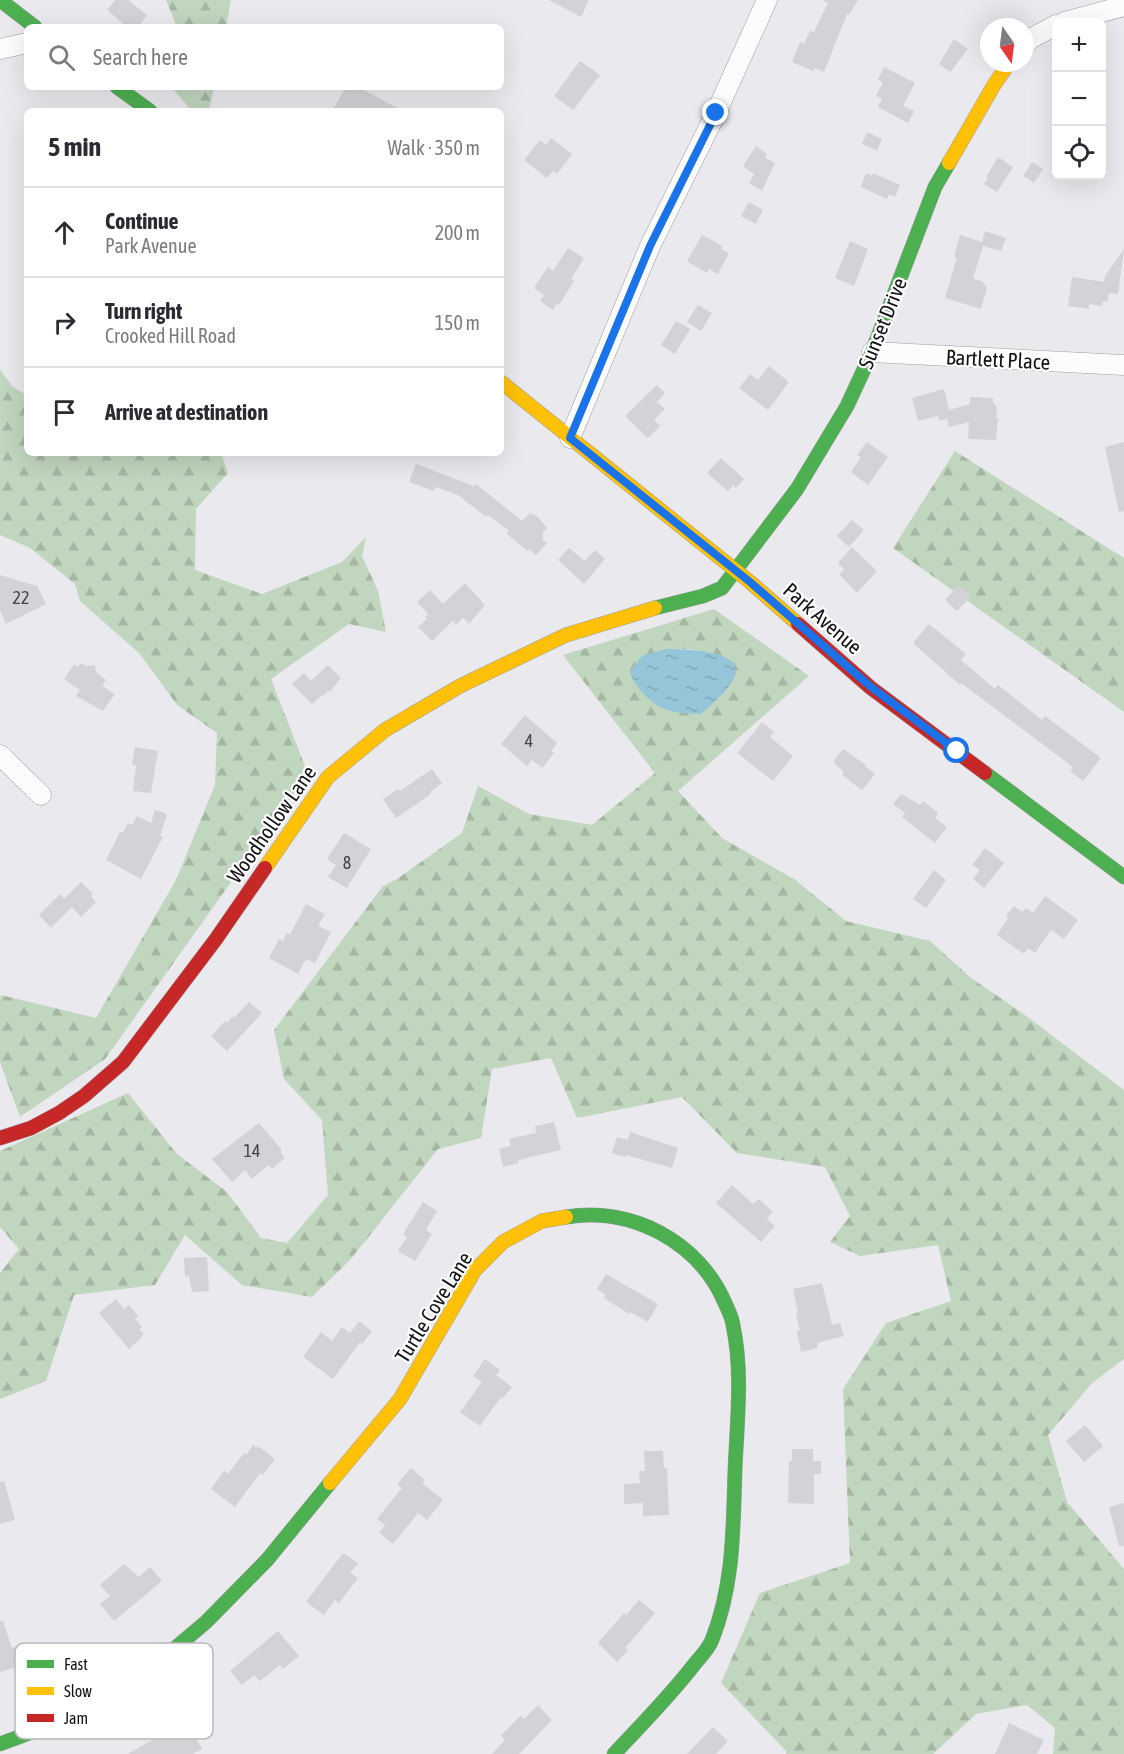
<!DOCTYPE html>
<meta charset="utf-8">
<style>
body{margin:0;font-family:"Asap Condensed",sans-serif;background:#f2f2f3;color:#2b2b33}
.controls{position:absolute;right:18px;top:18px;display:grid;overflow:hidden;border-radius:9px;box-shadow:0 6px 24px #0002}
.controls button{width:54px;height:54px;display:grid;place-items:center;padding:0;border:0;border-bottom:2px solid #e1e1e2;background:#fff;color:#2b2b33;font:30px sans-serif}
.compass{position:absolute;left:980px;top:18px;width:54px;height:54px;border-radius:50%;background:#fff;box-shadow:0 6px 24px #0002;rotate:166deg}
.stop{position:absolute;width:18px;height:18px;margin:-14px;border:4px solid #1a73e8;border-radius:50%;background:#fff}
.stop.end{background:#1a73e8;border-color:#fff;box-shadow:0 2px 6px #0008}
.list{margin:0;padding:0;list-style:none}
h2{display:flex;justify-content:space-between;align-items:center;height:78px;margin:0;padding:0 24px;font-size:26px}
h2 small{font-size:20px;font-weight:400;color:#7c7c81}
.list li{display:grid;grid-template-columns:39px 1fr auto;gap:18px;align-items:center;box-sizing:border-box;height:90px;padding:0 24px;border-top:2px solid #e1e1e2}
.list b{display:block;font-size:22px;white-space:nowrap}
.list p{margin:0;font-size:20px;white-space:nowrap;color:#7c7c81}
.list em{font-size:20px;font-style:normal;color:#7c7c81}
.icon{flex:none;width:33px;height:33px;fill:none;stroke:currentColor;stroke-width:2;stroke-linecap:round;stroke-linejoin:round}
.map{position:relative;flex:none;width:1124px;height:1754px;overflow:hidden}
.search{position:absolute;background:#fff;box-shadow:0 6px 24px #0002;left:24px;top:24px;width:480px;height:66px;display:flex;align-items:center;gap:15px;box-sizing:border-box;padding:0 21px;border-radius:9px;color:#7c7c81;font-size:22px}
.panel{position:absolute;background:#fff;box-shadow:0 6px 24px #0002;left:24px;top:108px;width:480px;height:348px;border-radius:9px}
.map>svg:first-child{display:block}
.forest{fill:url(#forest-firs);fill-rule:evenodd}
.water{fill:url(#water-ripples)}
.building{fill:#d3d2d6}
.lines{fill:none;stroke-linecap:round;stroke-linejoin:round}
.street-casing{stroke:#9f9ea2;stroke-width:21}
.fast-casing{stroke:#9f9ea2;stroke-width:15}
.slow-casing{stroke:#9f9ea2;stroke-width:15}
.jam-casing{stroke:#9f9ea2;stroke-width:15}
.street{stroke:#fcfcfc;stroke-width:20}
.fast{stroke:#4caf50;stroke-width:14}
.slow{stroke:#ffc107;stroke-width:14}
.jam{stroke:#c62828;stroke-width:14}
.route{stroke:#1a73e8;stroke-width:8}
.labels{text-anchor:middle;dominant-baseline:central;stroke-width:4.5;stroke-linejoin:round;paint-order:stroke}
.number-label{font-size:18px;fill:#444346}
.street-label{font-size:21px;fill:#121114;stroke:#fff}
.key{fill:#fff;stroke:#b8b8b8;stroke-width:1.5}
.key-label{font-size:16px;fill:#121114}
</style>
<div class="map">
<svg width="1124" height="1754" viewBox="0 0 1124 1754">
<defs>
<pattern id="forest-firs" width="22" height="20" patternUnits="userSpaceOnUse" patternTransform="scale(1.5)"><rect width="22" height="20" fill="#c1d6be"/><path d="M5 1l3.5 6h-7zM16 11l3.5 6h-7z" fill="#a5b7a2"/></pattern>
<pattern id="water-ripples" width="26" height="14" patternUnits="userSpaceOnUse" patternTransform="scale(1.5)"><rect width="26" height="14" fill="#95c5d8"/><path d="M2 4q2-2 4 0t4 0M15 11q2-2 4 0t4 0" fill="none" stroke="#7fa8b8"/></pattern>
</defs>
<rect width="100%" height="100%" fill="#eae9ee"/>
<g class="forest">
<path d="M166 0H231L226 27H177Z"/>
<path d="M171 87H214L209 111H192Z"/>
<path d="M0 370 13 387 27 395V453H221L228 473 196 509 195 570 262 594 342 562 366 537 362 556 378 591 386 632 349 624 271 679 308 774 105 1059 20 1117 0 1062V998L1 995 96 1018 176 880 215 785 217 733 177 705 140 654 80 601 75 584 30 548 0 535Z"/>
<path d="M955 451 1124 558V712L893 548Z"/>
<path d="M714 609 809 676 678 791 722 838 794 879 846 921 930 941 970 977 1025 1015 1124 1090V1359L1092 1383 1048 1435 1067 1502 1124 1569V1754H1053L1055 1728 1027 1705 976 1714 933 1754H786V1751L721 1683 760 1593 850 1563 843 1389 886 1323 951 1301 938 1245 860 1256 830 1242 850 1216 825 1167 737 1153 682 1097 577 1118 551 1058 492 1069 481 1138 438 1149 351 1259 312 1297 242 1285 185 1235 155 1285 74 1295 46 1381 0 1399V1273L19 1249 0 1227V1151L128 1093 177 1154 227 1192 261 1238 287 1243 328 1195 322 1120 284 1079 274 1030 383 886 397 879 462 833 478 786 529 814 592 825 655 773 563 655ZM665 649H689L716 654 735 677 726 688Z"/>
</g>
<path class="water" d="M665 649C679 649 745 649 735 676 731 688 710 706 701 714 691 713 680 714 671 711 653 707 635 688 630 672L642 656Z"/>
<g class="building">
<path d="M115 0H128L147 15 138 27H127L107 10Z"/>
<path d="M549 0H589L581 17Z"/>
<path d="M822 0H858L849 15 847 14 824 72 815 68 813 71 792 62 800 42 804 44 810 31 814 32 828 3Z"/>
<path d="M954 39 968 49 950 72 939 64Z"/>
<path d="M580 61 600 75 573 110 554 96Z"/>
<path d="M884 67 915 83 903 106 914 111 908 123 878 107 882 98 876 96 883 82 878 80Z"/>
<path d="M346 87H358L403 111H332Z"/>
<path d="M867 132 882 139 877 151 862 144Z"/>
<path d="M551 138 572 154 557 174 553 171 547 178 524 160 540 140 546 145Z"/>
<path d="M756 146 767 154 765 157 775 163 762 191 749 183 754 174 743 166Z"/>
<path d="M998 157 1013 167 997 192 984 184 988 178 986 177Z"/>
<path d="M1032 162 1043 169 1034 183 1023 176Z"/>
<path d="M866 173 872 176 873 173 900 185 895 197 889 194 887 199 861 187Z"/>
<path d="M749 202 763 210 756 224 741 216Z"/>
<path d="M985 231 1006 238 1001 251 983 246 973 278 983 282 987 288 981 309 945 298 957 258 954 257 960 235 982 242Z"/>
<path d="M702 235 722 246 721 249 729 253 718 274 709 269 707 273 687 261Z"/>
<path d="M850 241 868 249 854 286 835 278Z"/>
<path d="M568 248 584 258 571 279 574 281 559 305 557 303 553 310 540 301 544 295 535 289V286L548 267 553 271Z"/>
<path d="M1124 249 1118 294 1109 293 1107 302 1103 301 1102 306 1089 304V309L1068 306 1072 277 1104 282 1105 276Z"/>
<path d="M698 305 712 313 701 331 687 322Z"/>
<path d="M676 321 690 329 675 354 661 345Z"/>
<path d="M769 366 789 382 768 410 739 388 750 374 758 380Z"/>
<path d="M657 385 665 393 657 402 665 409 654 420 660 426 648 438 625 416Z"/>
<path d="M944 389 949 410 970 404V397L993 398V403L997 407 996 418H998L996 440 968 439 969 422 949 427 947 419 939 421 938 416 918 421 912 398Z"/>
<path d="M867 442 888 457 868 485 851 472 861 457 857 455Z"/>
<path d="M1124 442V511L1119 512 1105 447Z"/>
<path d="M721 458 744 479 736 488 733 485 728 491 707 473Z"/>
<path d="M416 464 474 486 476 484 522 521 530 513 537 516 547 528 542 534 544 536 542 539 547 543 536 555 529 549 527 551 507 534 509 531 488 515 486 517 458 495 436 487 434 491 409 482Z"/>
<path d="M852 520 864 530 849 547 837 536Z"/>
<path d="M852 547 877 571 857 593 839 574 844 569 838 563Z"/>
<path d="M569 548 585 561 595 550 605 559 584 584 558 560Z"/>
<path d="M0 575 37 586 46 604 6 624 0 610Z"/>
<path d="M465 583 485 605 469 624 463 618 456 625 453 621 432 641 418 627 427 619 425 617 428 614 417 602 430 590 443 604Z"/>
<path d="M959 585 971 596 957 611 945 600Z"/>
<path d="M929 624 966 654 961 660 995 689 998 685 1042 720 1045 716 1101 758 1083 781 1070 771 1073 767 961 683 960 685 913 643Z"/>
<path d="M81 663 86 666 95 665 96 672 106 680 102 686 115 694 103 711 76 696 80 690 64 679 74 664 78 667Z"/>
<path d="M328 665 341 678 330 692 328 691 323 696 322 695 312 704 292 684 304 673 311 681Z"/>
<path d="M525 715 557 743 551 751 554 753 542 768 532 760 527 766 501 744Z"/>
<path d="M762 722 774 732 770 737 793 756 773 781 737 753Z"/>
<path d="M135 747 158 751 151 793 133 791 136 765H132Z"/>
<path d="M843 749 866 765 865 766 875 774 862 790 842 775 844 772 833 762Z"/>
<path d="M432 769 442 783 430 792 431 794 396 818 383 799 398 789 400 791Z"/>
<path d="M901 794 920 805 923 801 938 813 935 818 947 827 935 843 902 817 905 813 893 804Z"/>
<path d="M155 810 167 814 160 836 163 837 141 879 106 860 120 832 123 833 128 823 132 825 137 816 151 823Z"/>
<path d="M344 833 371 849 347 888 328 877 336 865 327 859Z"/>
<path d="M985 848 1004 863 984 888 973 879 980 870 972 865Z"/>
<path d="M934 870 946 880 926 908 913 899Z"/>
<path d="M81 882 93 894 91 896 96 902 81 917 72 907 51 928 39 915 60 894 64 899Z"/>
<path d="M1045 896 1078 920 1064 939 1051 930 1035 953 1028 948 1024 954 997 935 1008 918 1006 916 1014 906 1022 912 1026 908 1033 913Z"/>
<path d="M306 904 325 914 318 926 331 932 315 963 306 959 298 974 269 958 279 939 283 941 287 933 290 935Z"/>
<path d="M249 1002 262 1013 227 1051 211 1036 225 1021 227 1023 233 1016 234 1018Z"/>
<path d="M554 1122 561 1150 518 1160 519 1163 503 1167 499 1149 511 1146 509 1139 536 1133 535 1126Z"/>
<path d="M259 1123 281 1149V1153L285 1158 272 1169 269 1165 252 1179 245 1170 232 1182 212 1159Z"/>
<path d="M630 1132 678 1148 672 1168 626 1155V1157L612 1153 617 1137 628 1140Z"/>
<path d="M732 1185 753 1204 759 1199 773 1212 767 1219 775 1226 761 1242 716 1203Z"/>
<path d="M423 1202 437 1211 426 1230 432 1234 415 1261 398 1251 407 1237 403 1234Z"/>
<path d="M207 1257 209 1291 192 1292 189 1276 185 1277 184 1258Z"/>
<path d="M606 1274 658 1304 648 1322 630 1312 629 1314 604 1298 606 1295 597 1289Z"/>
<path d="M822 1283 832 1325 840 1323 844 1336 817 1343 818 1348 801 1352 797 1331H800L796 1313H798L793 1289Z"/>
<path d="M116 1299 124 1309 129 1305 138 1316 135 1319 142 1327 139 1329 144 1334 141 1336 142 1337 129 1349 99 1313Z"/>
<path d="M359 1321 372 1331 362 1344 360 1342 333 1379 303 1357 321 1332 332 1341 342 1327 350 1333Z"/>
<path d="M485 1359 500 1370 496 1375 512 1387 503 1398 501 1397 480 1426 460 1412 482 1382 473 1376Z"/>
<path d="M1085 1425 1103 1446 1084 1462 1066 1441Z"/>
<path d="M253 1445 257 1448 258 1446 275 1459 263 1475 260 1473 235 1507 211 1489 224 1471 228 1474 244 1453 246 1455Z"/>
<path d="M792 1449H813V1461H821V1474H814V1504L788 1503 789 1461H792Z"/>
<path d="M644 1451H663L664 1468H667L669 1515 643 1516V1503L624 1504V1484L640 1483 639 1471H645Z"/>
<path d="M411 1468 425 1480 422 1483 443 1500 427 1520 418 1513 393 1544 379 1533 385 1525 377 1519 402 1488 397 1484Z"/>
<path d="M4 1481 15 1520 0 1524V1482Z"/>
<path d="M1124 1503V1546H1119L1109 1507Z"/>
<path d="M343 1553 358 1563 350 1573 358 1578 339 1603 335 1600 324 1615 306 1602Z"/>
<path d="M124 1564 139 1577 150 1567 162 1581 114 1621 100 1604 110 1596 100 1585Z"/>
<path d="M639 1600 655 1613 625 1648 628 1650 617 1662 598 1643 624 1613 626 1615Z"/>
<path d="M0 1621H3L12 1648 20 1645 26 1664 0 1672Z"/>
<path d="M278 1631 299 1656 283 1669 280 1665 260 1681 254 1675 242 1685 230 1671Z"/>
<path d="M538 1705 552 1720 519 1754H492L505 1740 501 1736 521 1715 524 1719Z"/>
<path d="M189 1713 198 1728 192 1731 202 1749 193 1754H128L173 1728 171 1724Z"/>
<path d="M1009 1723 1044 1740 1037 1754H995Z"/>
<path d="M713 1727 728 1741 716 1754H687Z"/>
</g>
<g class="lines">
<g class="street-casing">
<g id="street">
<path d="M1065 22 1124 6"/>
<path d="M1025 45 1030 39 1056 25"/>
<path d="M0 49 27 43"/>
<path d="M872 352 1124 365"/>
<path d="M570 438 650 246 716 113 767 0"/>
<path d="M0 755 41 795"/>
</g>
</g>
<g class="fast-casing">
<g id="fast">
<path d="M0 0 35 27"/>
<path d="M117 87 150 111"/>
<path d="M655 608 703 596 722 588 797 489 847 406 872 352 935 187 949 163"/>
<path d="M985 773 1124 877"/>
<path d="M566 1217C632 1206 699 1242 725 1303 728 1310 732 1317 733 1325 743 1372 737 1422 735 1470 733 1529 734 1584 712 1640 708 1650 699 1658 693 1666 669 1697 641 1725 614 1754"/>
<path d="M0 1744 91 1710 121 1694 206 1622 267 1560 330 1483"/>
</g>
</g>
<g class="slow-casing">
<g id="slow">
<path d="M949 163 994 85 1009 63"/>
<path d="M501 382 750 582 798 624"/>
<path d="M265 868 328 777 385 730 460 686 566 635 655 608"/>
<path d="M330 1483 400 1399 475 1270 503 1242 542 1221 566 1217"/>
</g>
</g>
<g class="jam-casing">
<g id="jam">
<path d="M798 624 871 688 985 773"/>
<path d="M0 1138 31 1128 59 1113 84 1096 123 1062 216 939 265 868"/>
</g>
</g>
<use href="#street" class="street"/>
<use href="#fast" class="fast"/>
<use href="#slow" class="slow"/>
<use href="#jam" class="jam"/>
</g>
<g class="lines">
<path class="route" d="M716 113 650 246 570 438 750 582 871 687 957 751"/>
</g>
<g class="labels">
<g class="number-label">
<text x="21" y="597">22</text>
<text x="529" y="740">4</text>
<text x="347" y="862">8</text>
<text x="252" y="1150">14</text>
</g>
<g class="street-label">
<text transform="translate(882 323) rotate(-68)">Sunset Drive</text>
<text transform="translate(998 359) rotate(3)">Bartlett Place</text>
<text transform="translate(823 618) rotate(41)">Park Avenue</text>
<text transform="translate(271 824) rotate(-55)">Woodhollow Lane</text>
<text transform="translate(433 1307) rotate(-58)">Turtle Cove Lane</text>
</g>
</g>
<rect x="15" y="1643" width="198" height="96" rx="9" class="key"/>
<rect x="27" y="1660" width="27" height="8" fill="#4caf50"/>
<rect x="27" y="1687" width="27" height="8" fill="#ffc107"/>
<rect x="27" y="1714" width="27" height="8" fill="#c62828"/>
<g class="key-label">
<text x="64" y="1670">Fast</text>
<text x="64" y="1697">Slow</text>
<text x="64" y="1724">Jam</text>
</g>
</svg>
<div class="controls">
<button>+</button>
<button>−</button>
<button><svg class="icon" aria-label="locate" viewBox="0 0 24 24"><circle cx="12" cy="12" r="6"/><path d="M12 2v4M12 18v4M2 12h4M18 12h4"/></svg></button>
</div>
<svg class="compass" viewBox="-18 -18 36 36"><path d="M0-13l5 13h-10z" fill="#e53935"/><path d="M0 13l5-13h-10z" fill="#7c7c81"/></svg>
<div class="stop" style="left:957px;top:751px"></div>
<div class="stop end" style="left:716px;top:113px"></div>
<div class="search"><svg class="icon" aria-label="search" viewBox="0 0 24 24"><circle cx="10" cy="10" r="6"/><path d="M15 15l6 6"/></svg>Search here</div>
<section class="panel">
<h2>5 min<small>Walk · 350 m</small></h2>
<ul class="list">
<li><svg class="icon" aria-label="ahead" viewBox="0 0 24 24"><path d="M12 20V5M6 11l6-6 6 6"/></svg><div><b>Continue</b><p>Park Avenue</p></div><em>200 m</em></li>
<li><svg class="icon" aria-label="right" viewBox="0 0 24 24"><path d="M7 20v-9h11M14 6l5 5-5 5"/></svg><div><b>Turn right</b><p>Crooked Hill Road</p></div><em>150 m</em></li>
<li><svg class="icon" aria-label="arrive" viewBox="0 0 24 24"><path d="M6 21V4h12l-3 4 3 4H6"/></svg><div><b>Arrive at destination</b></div></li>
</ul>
</section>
</div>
